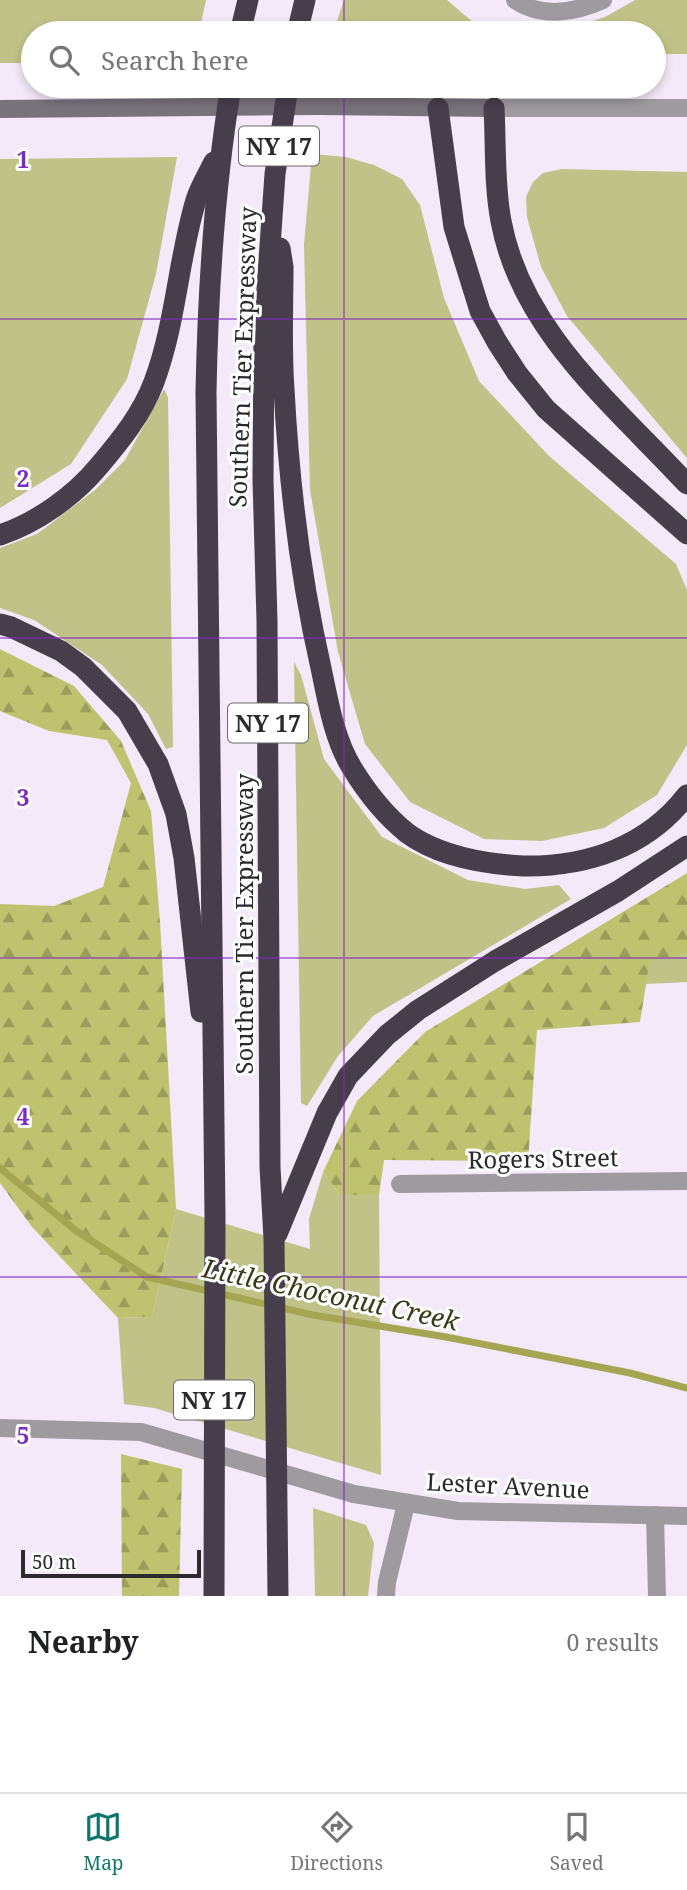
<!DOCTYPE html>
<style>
body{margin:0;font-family:"Noto Serif",serif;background:#f2f2f2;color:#202124}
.scale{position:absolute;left:21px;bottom:18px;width:180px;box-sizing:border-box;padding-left:7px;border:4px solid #2c282d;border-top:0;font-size:19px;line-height:24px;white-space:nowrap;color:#2c282d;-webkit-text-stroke:5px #fff;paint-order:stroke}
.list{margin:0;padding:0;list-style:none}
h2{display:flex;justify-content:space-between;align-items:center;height:91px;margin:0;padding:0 28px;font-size:30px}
h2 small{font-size:23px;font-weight:400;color:#757577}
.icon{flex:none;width:38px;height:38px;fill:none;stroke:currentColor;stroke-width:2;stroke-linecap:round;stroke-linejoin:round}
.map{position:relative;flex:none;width:687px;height:1596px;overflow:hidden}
.search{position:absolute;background:#fff;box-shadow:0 4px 10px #0003;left:21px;right:21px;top:21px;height:77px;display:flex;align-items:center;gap:18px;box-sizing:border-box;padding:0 24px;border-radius:38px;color:#757577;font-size:26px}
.sheet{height:196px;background:#fff}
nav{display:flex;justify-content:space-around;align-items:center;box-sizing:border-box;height:98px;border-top:2px solid #e0e0e0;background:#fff;font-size:19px;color:#757577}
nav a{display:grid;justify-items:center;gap:4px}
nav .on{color:#0f766e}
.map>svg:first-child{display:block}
.green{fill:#c0c287}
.forest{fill:url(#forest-firs)}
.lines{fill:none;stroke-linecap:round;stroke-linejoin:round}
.stream{stroke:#a4a652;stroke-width:7}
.minor{stroke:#9e9aa0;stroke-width:18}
.tertiary{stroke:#9e9aa0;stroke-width:18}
.secondary{stroke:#78727b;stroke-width:18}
.motorway{stroke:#473e4b;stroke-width:21}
.grid{fill:none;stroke:#7b2cbf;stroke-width:2;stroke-opacity:0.55}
.labels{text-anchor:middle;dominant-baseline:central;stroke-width:6;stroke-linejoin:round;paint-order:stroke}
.shield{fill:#fff;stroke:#6b686c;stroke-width:2}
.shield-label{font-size:23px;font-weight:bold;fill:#2c282d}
.street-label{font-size:24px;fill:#2c282d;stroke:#fff}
.water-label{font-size:26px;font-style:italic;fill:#393a16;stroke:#fff}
.grid-label{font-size:23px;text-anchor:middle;font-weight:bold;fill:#7b2cbf;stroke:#fff;stroke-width:6;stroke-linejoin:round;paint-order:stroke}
</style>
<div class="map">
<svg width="687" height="1596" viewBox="0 0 687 1596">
<defs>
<pattern id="forest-firs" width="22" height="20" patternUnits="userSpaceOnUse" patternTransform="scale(1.75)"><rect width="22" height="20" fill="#bfc26e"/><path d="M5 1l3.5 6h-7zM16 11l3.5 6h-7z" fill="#9b9e5b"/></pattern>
</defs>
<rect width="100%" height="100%" fill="#f4e9f8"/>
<g class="green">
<path d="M0 0H206L199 33H33V63H0Z"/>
<path d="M344 0H447L474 23 574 27 605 17 635 0H687V54H654V33H333Z"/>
<path d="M312 154 346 157 374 165 402 179 420 205 444 298 479 381 549 456 676 564 687 590V745L657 795 604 828 542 841 484 839 410 802 365 744 338 652 310 490 304 244Z"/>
<path d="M177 157 156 274 127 379 71 464 0 508V159Z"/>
<path d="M562 169 687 172V458L567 316 541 267 527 217 526 197 533 182 543 173Z"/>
<path d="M164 389 168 397 173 747 166 749 148 714 102 665 34 620 0 608V548L37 534 95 490 125 460Z"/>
<path d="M294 662 301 675 324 759 382 837 468 880 525 889 559 885 571 899 373 1016 338 1056 307 1106 301 1103Z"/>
<path d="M687 955V982L646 984 650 959Z"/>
<path d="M323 1172 340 1195H379L381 1475 154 1408 124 1404 118 1318 152 1317 176 1209 310 1249 309 1219Z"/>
<path d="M313 1508 366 1525 374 1543 368 1596H315Z"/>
</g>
<g class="forest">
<path d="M0 649 74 686 121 741 151 811 160 922 176 1209 152 1317 118 1318 32 1227 0 1183V904L54 906 103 887 131 783 107 740 49 731 0 711Z"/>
<path d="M687 873V955L650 960 640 1022 537 1030 528 1161 384 1160 379 1195H340L323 1172 357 1101 425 1032Z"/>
<path d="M121 1454 182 1469 179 1596H122Z"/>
</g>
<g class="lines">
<path class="stream" d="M0 1168 75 1230 147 1277 313 1315 446 1337 630 1373 687 1388"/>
<g class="minor">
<path d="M515 0C542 19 576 12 603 0"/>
<path d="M400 1184 687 1181"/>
<path d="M655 1515 657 1596"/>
<path d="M386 1596 387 1582 406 1504"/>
</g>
<g class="tertiary">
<path d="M494 108H687"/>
<path d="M0 1428 141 1432 354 1494 458 1511 687 1516"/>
</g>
<path class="secondary" d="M0 109 319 106 494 108"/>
<g class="motorway">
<path d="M240 33 248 0"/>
<path d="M297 33 305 0"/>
<path d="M438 108 454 227 480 311 497 342 517 373 546 409 687 534"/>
<path d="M494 108C496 144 494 185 501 221 521 331 615 406 687 484"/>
<path d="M280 248 283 267C283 308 281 349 284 389 289 483 300 576 321 668 328 701 334 739 352 768 366 791 386 816 407 833 438 856 486 864 523 866 587 867 647 847 687 795"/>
<path d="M0 535C38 522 74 496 99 466 121 440 142 414 154 382 176 323 178 260 196 200 200 187 208 174 214 162"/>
<path d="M0 624 11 627 61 651 83 667 127 711 158 764 176 814 184 858 201 1012"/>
<path d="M277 1234 327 1113 348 1076 387 1035 418 1010 495 961 618 891 687 846"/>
<path d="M214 1596 215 1217 206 392C208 289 214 188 231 86"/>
<path d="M278 1596 274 1239 270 1167 267 621 263 480 264 332 275 174 288 86"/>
</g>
</g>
<path class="grid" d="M344 0V33M344 86V1596M0 319H687M0 638H687M0 958H687M0 1277H687"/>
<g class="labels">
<g class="shield">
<rect x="239" y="126.5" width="80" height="39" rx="5"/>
<rect x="228" y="703.5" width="80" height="39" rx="5"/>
<rect x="174" y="1380.5" width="80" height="39" rx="5"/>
</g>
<g class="shield-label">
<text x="279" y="146">NY 17</text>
<text x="268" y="723">NY 17</text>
<text x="214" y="1400">NY 17</text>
</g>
<g class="street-label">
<text transform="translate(242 357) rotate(-88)">Southern Tier Expressway</text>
<text transform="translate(243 924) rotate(-90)">Southern Tier Expressway</text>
<text transform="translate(543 1158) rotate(-1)">Rogers Street</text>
<text transform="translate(508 1485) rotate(3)">Lester Avenue</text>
</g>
<g class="water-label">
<text transform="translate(331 1294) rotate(12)">Little Choconut Creek</text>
</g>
</g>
<g class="grid-label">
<text x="23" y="168">1</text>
<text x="23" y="487">2</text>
<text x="23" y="806">3</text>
<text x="23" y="1125">4</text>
<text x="23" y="1444">5</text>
</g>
</svg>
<div class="scale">50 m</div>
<div class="search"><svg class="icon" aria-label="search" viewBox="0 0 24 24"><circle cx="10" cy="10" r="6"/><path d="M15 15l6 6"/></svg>Search here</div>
</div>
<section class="sheet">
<h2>Nearby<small>0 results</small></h2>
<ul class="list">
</ul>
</section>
<nav>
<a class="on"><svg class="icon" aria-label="map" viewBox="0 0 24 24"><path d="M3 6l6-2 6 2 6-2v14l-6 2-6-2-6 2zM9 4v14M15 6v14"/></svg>Map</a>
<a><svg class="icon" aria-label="directions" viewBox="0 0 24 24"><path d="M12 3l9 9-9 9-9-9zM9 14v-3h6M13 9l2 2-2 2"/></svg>Directions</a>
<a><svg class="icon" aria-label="saved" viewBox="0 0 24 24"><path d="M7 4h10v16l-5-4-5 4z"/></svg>Saved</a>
</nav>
